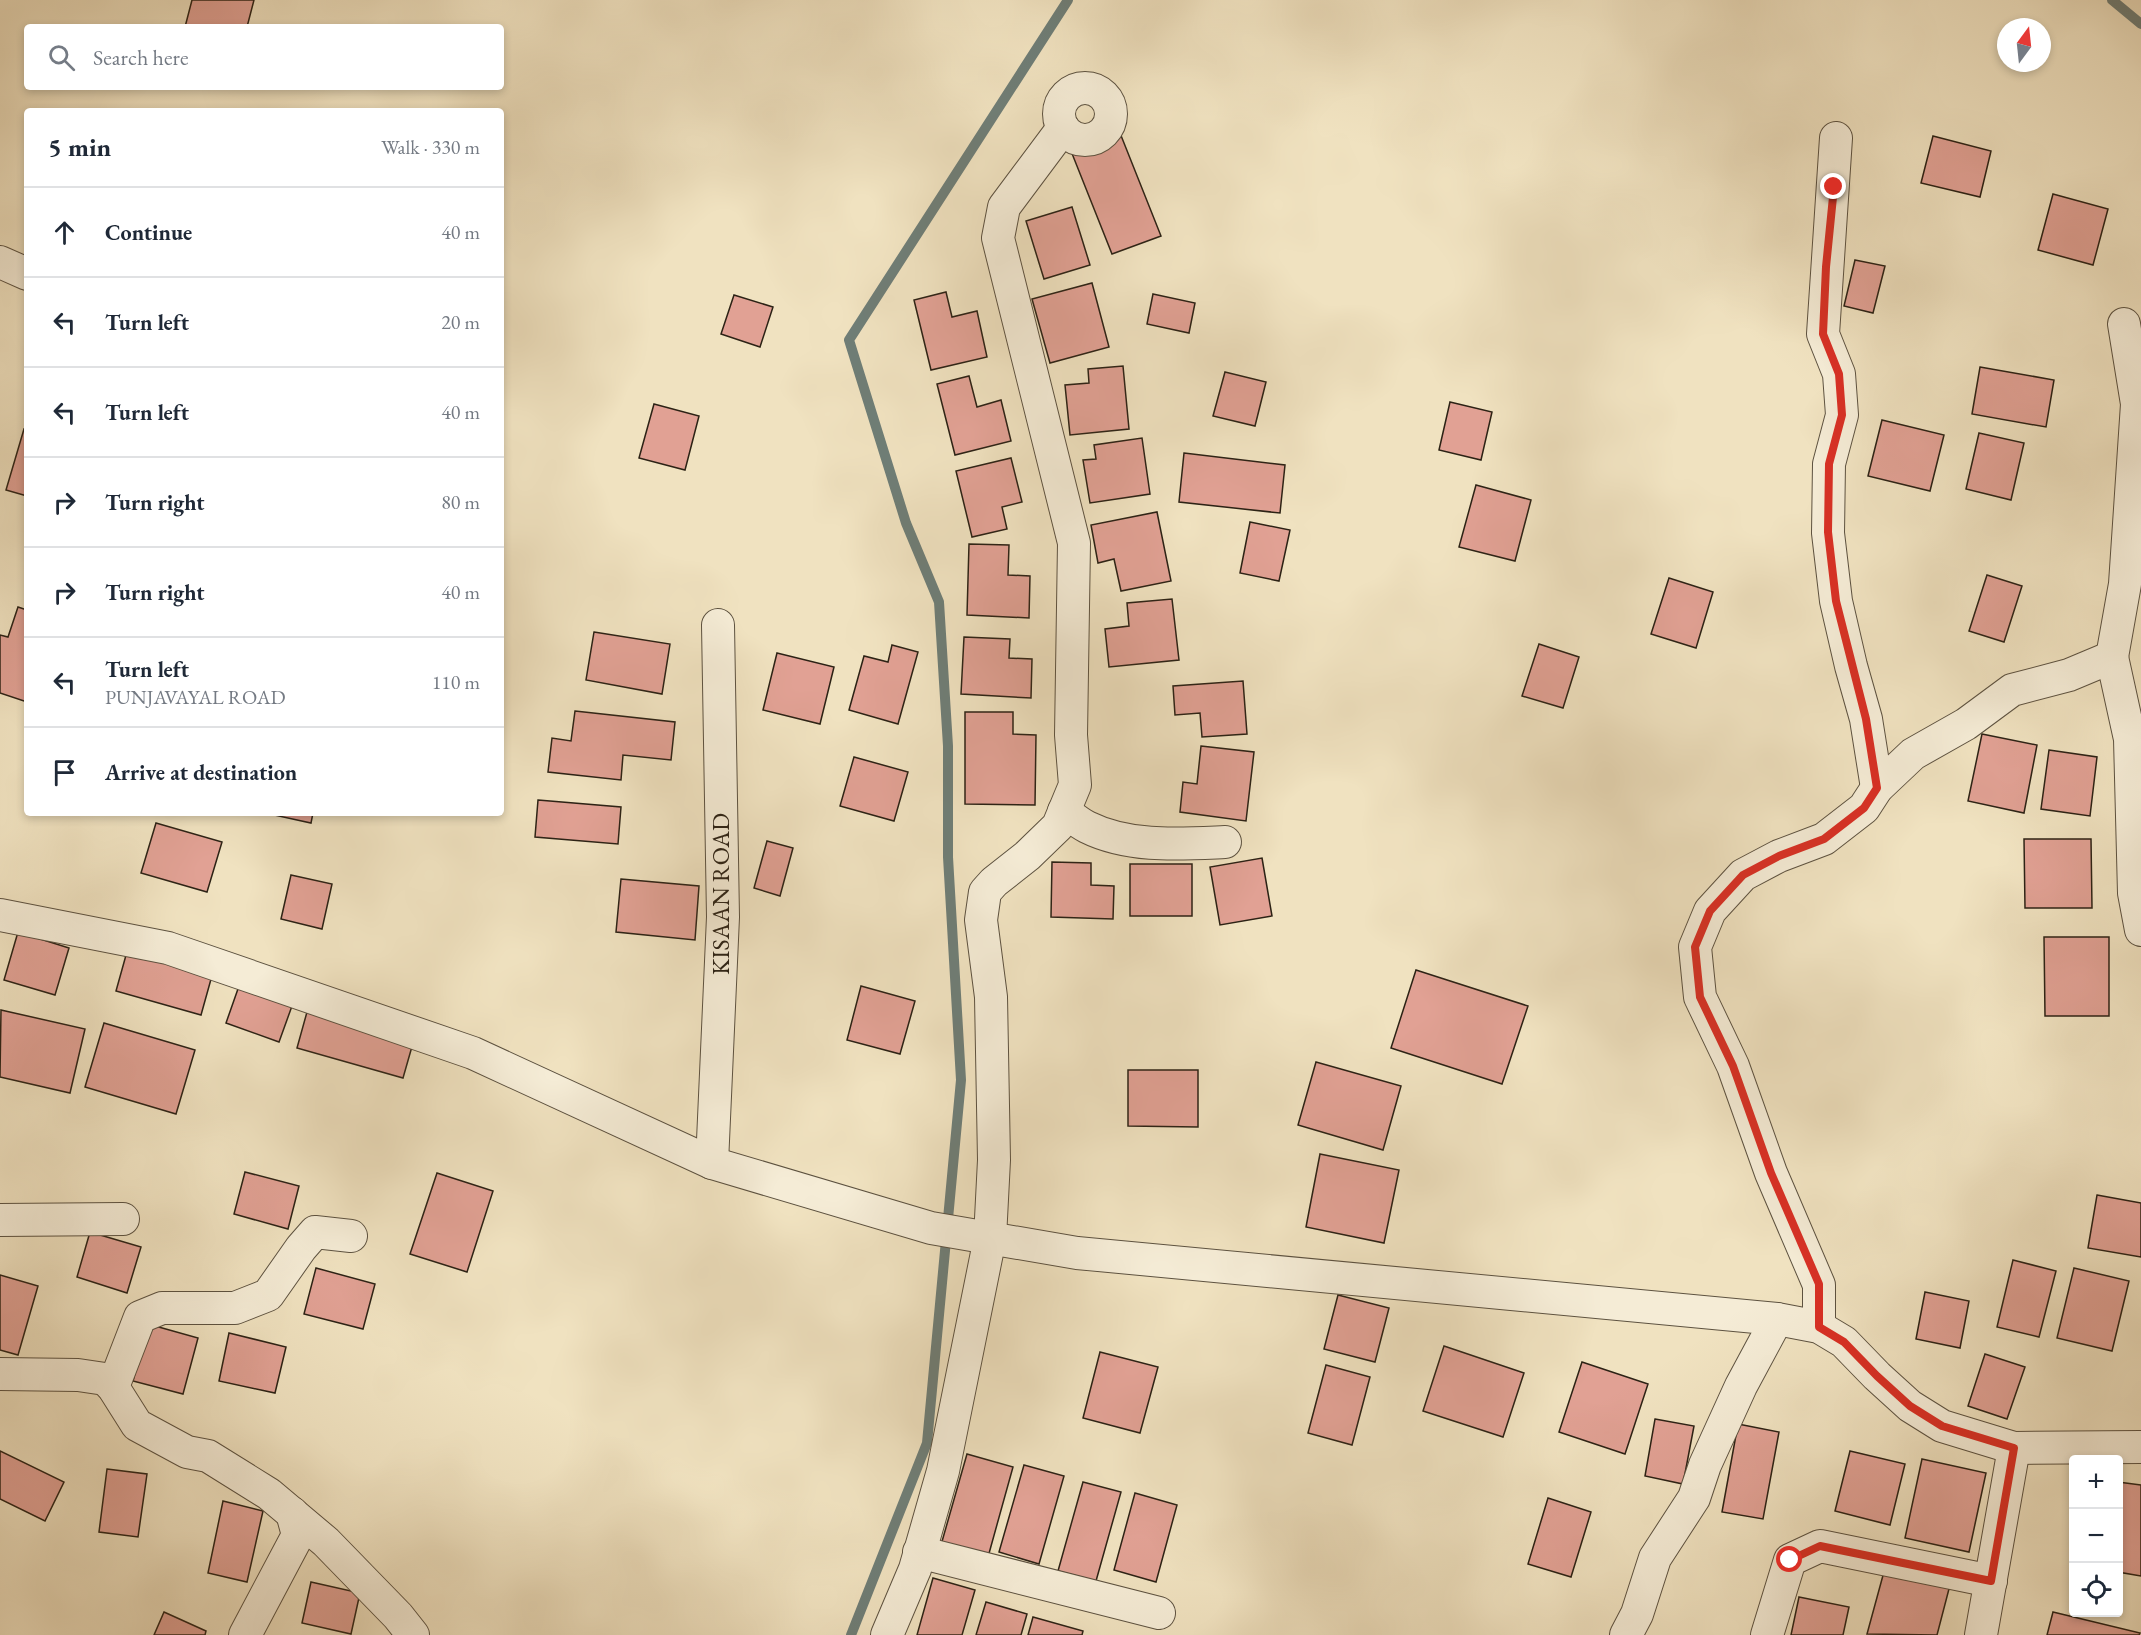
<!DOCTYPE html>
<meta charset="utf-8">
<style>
body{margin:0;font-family:"EB Garamond",serif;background:#f2f2f3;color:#1f2937}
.controls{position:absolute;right:18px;bottom:18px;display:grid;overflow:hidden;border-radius:6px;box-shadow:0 3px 9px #0003}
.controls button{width:54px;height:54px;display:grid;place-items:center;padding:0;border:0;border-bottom:2px solid #e0e1e3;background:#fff;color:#1f2937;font:30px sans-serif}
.compass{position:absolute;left:1997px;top:18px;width:54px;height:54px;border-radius:50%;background:#fff;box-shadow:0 3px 9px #0003;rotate:15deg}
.stop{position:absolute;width:18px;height:18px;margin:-14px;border:4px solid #d93025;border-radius:50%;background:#fff}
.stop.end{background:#d93025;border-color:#fff;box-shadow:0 2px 6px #0008}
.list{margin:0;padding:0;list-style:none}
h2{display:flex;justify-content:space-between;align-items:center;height:78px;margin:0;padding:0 24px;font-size:26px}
h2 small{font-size:20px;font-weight:400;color:#747a83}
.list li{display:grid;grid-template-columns:39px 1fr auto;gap:18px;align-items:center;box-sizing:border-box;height:90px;padding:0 24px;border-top:2px solid #e0e1e3}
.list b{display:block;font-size:22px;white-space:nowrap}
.list p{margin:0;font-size:20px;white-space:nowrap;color:#747a83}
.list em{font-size:20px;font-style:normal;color:#747a83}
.icon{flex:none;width:33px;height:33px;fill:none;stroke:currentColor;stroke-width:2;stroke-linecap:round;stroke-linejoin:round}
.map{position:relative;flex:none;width:2141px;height:1635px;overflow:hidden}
.search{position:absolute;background:#fff;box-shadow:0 3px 9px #0003;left:24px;top:24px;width:480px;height:66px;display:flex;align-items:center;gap:15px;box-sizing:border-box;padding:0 21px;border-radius:6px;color:#747a83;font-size:22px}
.panel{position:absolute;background:#fff;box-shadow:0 3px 9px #0003;left:24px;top:108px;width:480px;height:708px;border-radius:6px}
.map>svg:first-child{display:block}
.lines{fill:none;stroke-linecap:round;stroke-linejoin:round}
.stream{stroke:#6f7e77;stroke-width:10}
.building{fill:#e1a194;stroke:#2c2215;stroke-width:1.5}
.minor-casing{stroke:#5d5240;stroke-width:34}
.minor{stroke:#f5ecd6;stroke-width:32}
.route{stroke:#d93025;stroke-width:8}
.labels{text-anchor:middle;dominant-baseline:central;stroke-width:5;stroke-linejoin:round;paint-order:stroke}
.street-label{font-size:24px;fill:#2c2215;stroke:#f5ecd6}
</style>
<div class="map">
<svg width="2141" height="1635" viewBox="0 0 2141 1635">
<rect width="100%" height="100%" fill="#f0e2c0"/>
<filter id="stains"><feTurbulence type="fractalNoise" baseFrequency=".00333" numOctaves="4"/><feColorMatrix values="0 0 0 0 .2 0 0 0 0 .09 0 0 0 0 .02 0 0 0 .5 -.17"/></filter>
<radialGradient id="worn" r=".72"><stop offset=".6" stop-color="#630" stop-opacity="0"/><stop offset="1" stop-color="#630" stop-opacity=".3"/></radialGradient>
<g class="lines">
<g class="stream">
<path d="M2112 0 2141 24"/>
<path d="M851 1635 927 1443 961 1080 948 857V746L939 602 906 523 849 340 1068 0"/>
</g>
</g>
<g class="building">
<path d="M192 0H254L247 27H185Z"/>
<path d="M1120 133 1161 236 1112 254 1071 151Z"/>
<path d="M1933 136 1991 151 1980 197 1921 183Z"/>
<path d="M2053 194 2108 209 2093 265 2038 250Z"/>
<path d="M1072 207 1090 265 1044 279 1026 221Z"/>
<path d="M1855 260 1885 266 1873 313 1844 306Z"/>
<path d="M1092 283 1109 347 1050 363 1032 299Z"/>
<path d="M946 292 952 317 977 311 987 357 931 370 914 300Z"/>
<path d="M1153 294 1195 303 1189 333 1147 324Z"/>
<path d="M734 295 773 307 760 347 721 334Z"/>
<path d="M1123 366 1129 429 1070 435 1065 385 1089 383 1088 369Z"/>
<path d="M1980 367 2054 380 2046 427 1972 414Z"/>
<path d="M1225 372 1266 382 1255 426 1213 416Z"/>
<path d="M969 376 977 407 1001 400 1011 441 955 455 937 384Z"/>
<path d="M1450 402 1492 412 1481 460 1439 450Z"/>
<path d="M654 404 699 416 685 470 639 458Z"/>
<path d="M1882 420 1944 435 1930 491 1868 476Z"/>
<path d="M24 429 27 430V496L6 490Z"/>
<path d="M1979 433 2024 443 2011 500 1966 489Z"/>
<path d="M1142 438 1150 494 1090 503 1083 460 1096 459 1094 445Z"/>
<path d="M1184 453 1285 465 1280 513 1179 502Z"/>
<path d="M1011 458 1022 502 1002 507 1007 529 972 537 956 471Z"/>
<path d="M1476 485 1531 500 1515 561 1459 547Z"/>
<path d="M1157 512 1171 581 1121 591 1114 559 1098 563 1091 525Z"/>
<path d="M1250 522 1290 530 1279 581 1240 573Z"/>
<path d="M969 544 1009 545 1008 575 1030 576 1029 618 967 615Z"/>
<path d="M1987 575 2022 586 2004 642 1969 631Z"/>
<path d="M1669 578 1713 592 1696 648 1651 634Z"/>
<path d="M1172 599 1179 660 1109 667 1105 629 1129 626 1127 603Z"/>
<path d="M18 607 27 610V702L0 693V635L8 637Z"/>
<path d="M594 632 670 644 662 694 586 680Z"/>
<path d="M964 637 1010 639 1009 658 1032 659 1031 698 961 694Z"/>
<path d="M1539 644 1579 657 1563 708 1522 696Z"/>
<path d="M892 645 918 652 898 724 849 710 864 656 888 662Z"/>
<path d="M777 653 834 667 820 724 763 710Z"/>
<path d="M1243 681 1247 734 1202 737 1200 713 1175 715 1173 686Z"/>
<path d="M575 711 675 722 671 760 623 755 621 780 548 772 552 738 571 741Z"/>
<path d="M965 712H1013V734L1036 735 1035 805 965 804Z"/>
<path d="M1982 734 2037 745 2024 813 1968 801Z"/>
<path d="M1201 746 1254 752 1246 821 1180 812 1183 782 1197 784Z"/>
<path d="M2049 750 2097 757 2090 816 2041 809Z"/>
<path d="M854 757 908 772 894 821 840 806Z"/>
<path d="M538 800 621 807 618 844 535 837Z"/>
<path d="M274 813H313L311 823 274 815Z"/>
<path d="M156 823 222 842 207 892 141 873Z"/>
<path d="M2024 839H2091L2092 908H2025Z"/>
<path d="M767 841 793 848 780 896 754 888Z"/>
<path d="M1262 858 1272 916 1220 925 1210 867Z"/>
<path d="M1052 862 1091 863V885L1114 886 1113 919 1051 917Z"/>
<rect x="1130" y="864" width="62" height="52"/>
<path d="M291 875 332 884 322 929 281 919Z"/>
<path d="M621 879 699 886 695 940 616 932Z"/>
<path d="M18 932 69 948 55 995 4 980Z"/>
<path d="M2044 937H2109V1016H2045Z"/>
<path d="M128 948 213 972 201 1015 116 991Z"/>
<path d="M1416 970 1528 1006 1502 1084 1391 1048Z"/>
<path d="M239 986 292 1006 279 1042 226 1023Z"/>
<path d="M861 986 915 1001 900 1054 847 1040Z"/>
<path d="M1 1010 85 1029 70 1093 0 1077Z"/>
<path d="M307 1012 413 1043 403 1078 297 1048Z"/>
<path d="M104 1023 195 1050 176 1114 85 1087Z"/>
<path d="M1316 1062 1401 1086 1383 1150 1298 1125Z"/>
<path d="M1128 1070H1198V1127L1128 1126Z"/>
<path d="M1320 1154 1399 1170 1384 1243 1306 1227Z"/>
<path d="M245 1172 299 1186 288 1229 234 1214Z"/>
<path d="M437 1173 493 1191 467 1272 410 1254Z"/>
<path d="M2097 1195 2141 1203V1257L2088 1248Z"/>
<path d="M90 1232 141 1247 127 1293 77 1277Z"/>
<path d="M2013 1260 2056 1271 2039 1337 1997 1327Z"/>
<path d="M316 1268 375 1284 363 1329 304 1314Z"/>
<path d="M2074 1268 2129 1281 2112 1351 2057 1338Z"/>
<path d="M0 1275 38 1286 18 1355 0 1350Z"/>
<path d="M1925 1292 1969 1301 1960 1348 1916 1339Z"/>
<path d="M1338 1295 1389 1308 1375 1362 1324 1349Z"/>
<path d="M148 1324 198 1338 183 1394 133 1381Z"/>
<path d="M229 1333 286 1347 275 1393 219 1381Z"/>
<path d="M1444 1346 1524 1373 1503 1437 1423 1411Z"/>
<path d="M1100 1352 1158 1367 1140 1433 1083 1418Z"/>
<path d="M1985 1354 2025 1367 2007 1419 1968 1406Z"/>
<path d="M1582 1362 1648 1384 1625 1454 1559 1432Z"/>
<path d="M1326 1365 1370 1377 1352 1445 1308 1433Z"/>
<path d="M1655 1419 1694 1426 1683 1484 1645 1476Z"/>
<path d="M1738 1424 1779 1432 1763 1519 1722 1512Z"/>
<path d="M0 1451 64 1482 45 1521 0 1499Z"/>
<path d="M1850 1451 1905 1464 1890 1525 1835 1511Z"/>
<path d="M967 1454 1013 1467 988 1557 941 1545Z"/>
<path d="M1922 1459 1986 1473 1969 1552 1905 1538Z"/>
<path d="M1024 1465 1064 1476 1039 1564 999 1552Z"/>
<path d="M107 1469 147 1474 138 1537 99 1532Z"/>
<path d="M1083 1482 1121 1492 1096 1581 1058 1571Z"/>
<path d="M2118 1482 2141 1485V1576L2118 1572Z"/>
<path d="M1135 1493 1177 1505 1156 1582 1114 1570Z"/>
<path d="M1548 1498 1591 1512 1571 1577 1528 1564Z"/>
<path d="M223 1501 263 1511 247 1582 208 1573Z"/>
<path d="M1885 1568 1950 1585 1937 1635 1867 1634Z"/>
<path d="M933 1578 975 1590 962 1635H917Z"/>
<path d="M311 1582 360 1593 351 1634 302 1623Z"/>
<path d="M1799 1597 1849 1607 1843 1635H1791Z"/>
<path d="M986 1602 1027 1614 1021 1635H976Z"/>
<path d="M164 1612 206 1631 205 1635H154Z"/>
<path d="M2053 1612 2140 1633 2139 1635H2047Z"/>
<path d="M1033 1617 1083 1631 1082 1635H1028Z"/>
</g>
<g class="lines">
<g class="minor-casing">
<g id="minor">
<circle cx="1085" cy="114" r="26"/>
<path d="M1836 138 1823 334 1839 374 1842 415 1829 464 1828 533 1836 601 1851 666 1866 719 1877 788"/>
<path d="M0 262 27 274"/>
<path d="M2112 657 2125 584 2137 404 2124 324"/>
<path d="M1064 811C1072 817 1079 823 1087 827 1129 848 1180 844 1225 842"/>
<path d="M0 915 168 948 473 1053 712 1163 931 1228 1077 1253 1777 1319 1819 1327 1844 1342 1877 1376 1910 1406 1942 1426 2014 1448 2141 1447"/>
<path d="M712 1163 723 917 718 625"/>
<path d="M0 1220 123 1219"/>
<path d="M1819 1327V1285L1771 1173 1733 1066 1700 997 1695 947 1710 911 1743 875 1779 856 1824 839 1864 808 1877 788 1913 754 1966 724 2012 690 2069 675 2112 657 2130 739 2134 893 2141 930"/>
<path d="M0 1374 78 1375 105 1379 113 1387 137 1425 187 1452 208 1456 269 1494 326 1542 398 1616 413 1635"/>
<path d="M113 1387 140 1317 162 1308H235L268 1295 301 1248 315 1232 351 1236"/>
<path d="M919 1552 1159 1613"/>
<path d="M245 1635 298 1535 292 1513"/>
<path d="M887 1635 915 1569 943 1471 990 1238 994 1160 991 997 981 920 985 892 994 882 1027 856 1058 826 1075 785 1071 735 1074 543 998 238 1004 207 1063 128"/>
<path d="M1626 1635 1637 1614 1655 1558 1694 1498 1705 1465 1741 1386 1777 1319"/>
<path d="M1767 1635 1790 1560 1820 1546 1991 1581"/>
<path d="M1981 1635 2014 1448"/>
</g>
</g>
<use href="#minor" class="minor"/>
</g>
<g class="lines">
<path class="route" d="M1790 1560 1820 1546 1991 1581 2014 1448 1942 1426 1910 1406 1877 1376 1844 1342 1819 1327V1284L1771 1173 1733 1066 1700 997 1695 947 1710 911 1743 875 1779 856 1824 839 1864 808 1877 788 1866 719 1836 601 1828 532 1829 464 1842 415 1839 374 1823 334 1826 267 1834 187"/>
</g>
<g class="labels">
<g class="street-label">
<text transform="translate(720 894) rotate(-90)">KISAAN ROAD</text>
</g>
</g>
<rect width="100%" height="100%" filter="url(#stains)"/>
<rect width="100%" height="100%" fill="url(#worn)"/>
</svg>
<div class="controls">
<button>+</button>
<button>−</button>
<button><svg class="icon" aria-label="locate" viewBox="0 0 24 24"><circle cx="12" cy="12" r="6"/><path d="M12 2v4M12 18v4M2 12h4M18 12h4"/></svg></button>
</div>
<svg class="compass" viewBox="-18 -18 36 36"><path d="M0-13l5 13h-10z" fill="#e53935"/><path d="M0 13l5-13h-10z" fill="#747a83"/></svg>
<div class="stop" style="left:1790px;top:1560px"></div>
<div class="stop end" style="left:1834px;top:187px"></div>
<div class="search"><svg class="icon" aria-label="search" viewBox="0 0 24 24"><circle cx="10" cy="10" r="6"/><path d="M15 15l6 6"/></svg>Search here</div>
<section class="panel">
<h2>5 min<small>Walk · 330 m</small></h2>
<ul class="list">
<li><svg class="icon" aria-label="ahead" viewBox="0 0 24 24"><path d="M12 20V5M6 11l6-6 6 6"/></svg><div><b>Continue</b></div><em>40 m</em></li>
<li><svg class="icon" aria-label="left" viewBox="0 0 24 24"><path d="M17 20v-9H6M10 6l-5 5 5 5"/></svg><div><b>Turn left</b></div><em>20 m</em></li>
<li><svg class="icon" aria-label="left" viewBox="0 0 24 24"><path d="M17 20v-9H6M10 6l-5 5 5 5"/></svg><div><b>Turn left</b></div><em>40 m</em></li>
<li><svg class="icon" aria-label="right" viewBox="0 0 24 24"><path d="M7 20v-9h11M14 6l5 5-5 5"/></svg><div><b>Turn right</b></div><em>80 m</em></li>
<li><svg class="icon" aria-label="right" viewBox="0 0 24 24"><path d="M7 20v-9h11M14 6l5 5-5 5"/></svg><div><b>Turn right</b></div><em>40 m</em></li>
<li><svg class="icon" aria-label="left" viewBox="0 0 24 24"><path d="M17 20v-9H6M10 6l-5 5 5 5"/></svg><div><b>Turn left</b><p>PUNJAVAYAL ROAD</p></div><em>110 m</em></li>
<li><svg class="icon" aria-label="arrive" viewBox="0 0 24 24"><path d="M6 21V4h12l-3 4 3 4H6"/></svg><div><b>Arrive at destination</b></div></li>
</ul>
</section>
</div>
